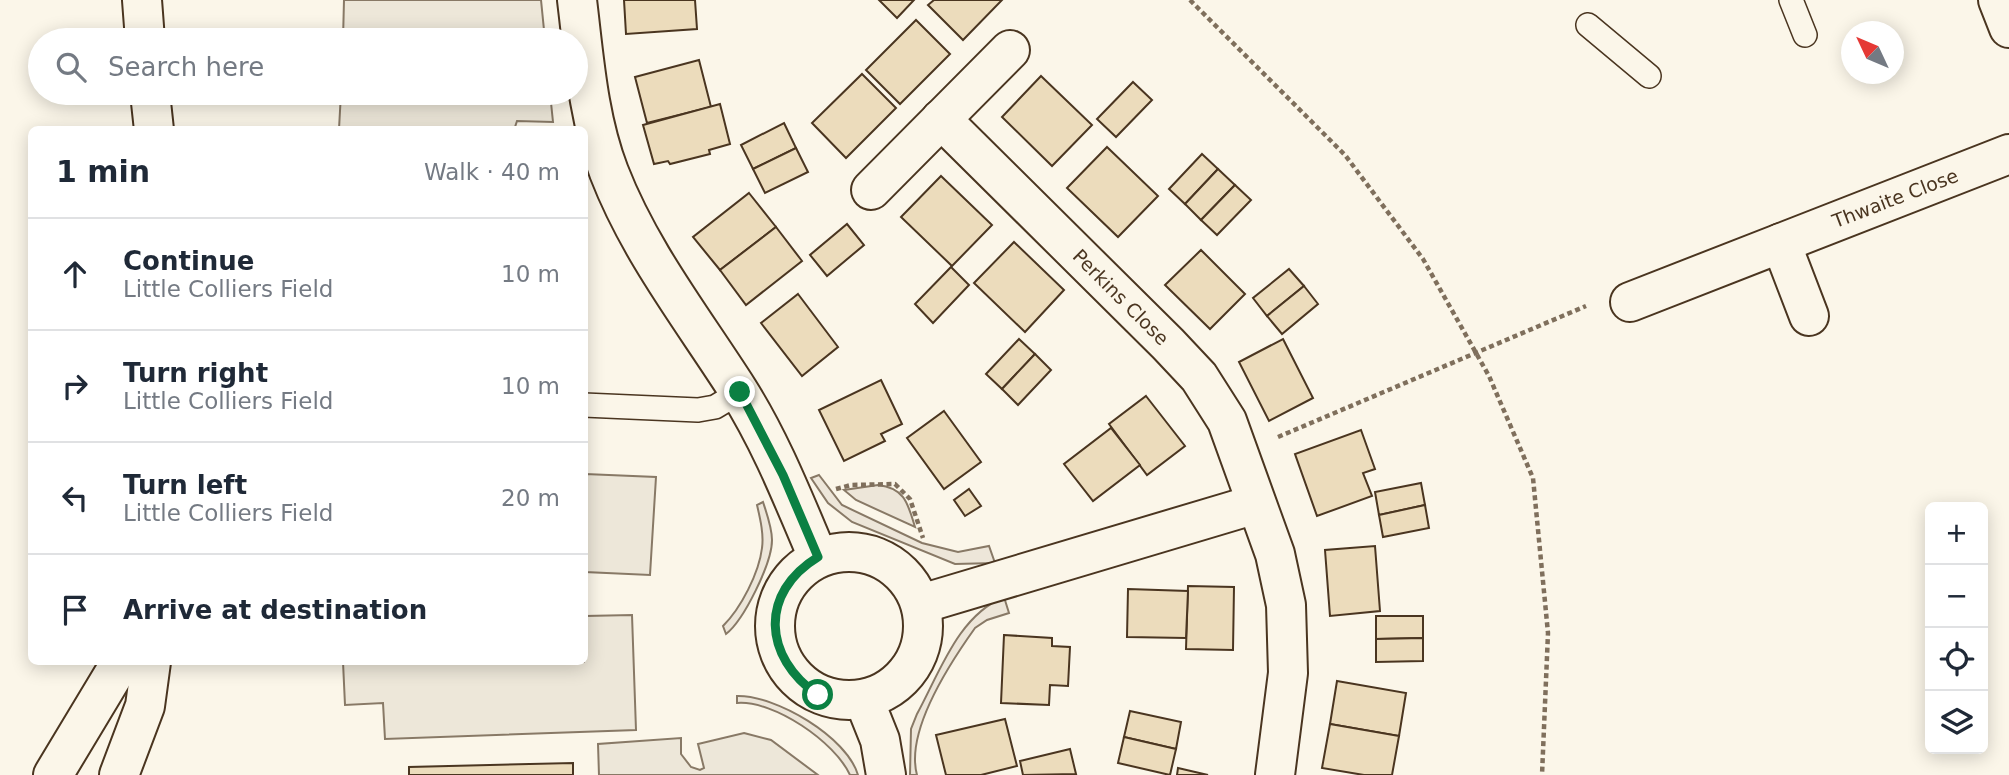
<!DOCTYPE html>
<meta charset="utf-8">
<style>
body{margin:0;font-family:"DejaVu Sans",sans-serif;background:#f2f2f3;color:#1f2937}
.controls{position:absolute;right:21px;bottom:21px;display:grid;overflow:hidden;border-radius:10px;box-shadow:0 4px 18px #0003}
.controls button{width:63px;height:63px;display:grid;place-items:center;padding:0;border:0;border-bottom:2px solid #e0e1e3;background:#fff;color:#1f2937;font:35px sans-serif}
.compass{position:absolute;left:1841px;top:21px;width:63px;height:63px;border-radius:50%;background:#fff;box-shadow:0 4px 18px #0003;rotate:314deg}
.stop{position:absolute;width:21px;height:21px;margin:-16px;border:5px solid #0b8043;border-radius:50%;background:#fff}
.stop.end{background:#0b8043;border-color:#fff;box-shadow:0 2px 7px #0008}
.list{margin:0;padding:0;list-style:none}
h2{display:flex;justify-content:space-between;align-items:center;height:91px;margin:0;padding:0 28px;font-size:30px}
h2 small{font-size:23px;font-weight:400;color:#747a83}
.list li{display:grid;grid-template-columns:46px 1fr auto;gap:21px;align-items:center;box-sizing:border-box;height:112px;padding:0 28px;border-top:2px solid #e0e1e3}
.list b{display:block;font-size:26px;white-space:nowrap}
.list p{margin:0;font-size:23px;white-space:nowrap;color:#747a83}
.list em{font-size:23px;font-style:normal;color:#747a83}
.icon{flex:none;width:38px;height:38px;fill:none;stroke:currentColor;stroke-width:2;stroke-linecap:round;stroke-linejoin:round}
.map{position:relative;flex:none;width:2009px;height:775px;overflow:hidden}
.search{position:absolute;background:#fff;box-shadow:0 4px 18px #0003;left:28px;top:28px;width:560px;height:77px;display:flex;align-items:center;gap:18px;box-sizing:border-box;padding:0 24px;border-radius:38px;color:#747a83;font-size:26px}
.panel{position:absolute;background:#fff;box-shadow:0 4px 18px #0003;left:28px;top:126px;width:560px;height:539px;border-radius:10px}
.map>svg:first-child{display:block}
.green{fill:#ede6d9;stroke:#887966;stroke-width:2}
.parking{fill:#ede7d9;stroke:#887966;stroke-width:2}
.building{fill:#ecdcbc;stroke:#4a3520;stroke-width:2}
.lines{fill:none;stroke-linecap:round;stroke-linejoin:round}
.lane-casing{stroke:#4a3520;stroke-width:26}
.street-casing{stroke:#4a3520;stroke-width:42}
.secondary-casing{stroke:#4a3520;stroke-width:42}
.primary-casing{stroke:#4a3520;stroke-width:42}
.path{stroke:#7f6f5c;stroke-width:4.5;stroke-dasharray:5 3.5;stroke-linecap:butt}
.lane{stroke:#fbf6e9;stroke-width:23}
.street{stroke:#fbf6e9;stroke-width:38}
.secondary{stroke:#fbf6e9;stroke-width:38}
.primary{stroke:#fbf6e9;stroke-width:38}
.route{stroke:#0b8043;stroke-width:9}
.labels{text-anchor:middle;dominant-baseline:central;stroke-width:5;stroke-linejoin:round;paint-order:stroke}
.street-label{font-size:19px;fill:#4a3520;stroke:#fbf6e9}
</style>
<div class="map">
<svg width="2009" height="775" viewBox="0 0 2009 775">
<rect width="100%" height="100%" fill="#fbf6e9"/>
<g class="green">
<path d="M819 475 842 505 922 543 958 552 989 546 995 563 955 564 852 522 828 503 811 478Z"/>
<path d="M878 485C905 488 908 504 915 527L856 500 844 490Z"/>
<path d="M763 502C767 514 772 528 772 540 772 563 744 620 726 634L723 626C741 608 759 573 762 548 764 534 760 518 757 505Z"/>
<path d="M1004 597 1009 613 987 620 975 628C950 663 905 731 917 775H910L911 729 917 714C940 672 958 616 1004 597Z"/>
<path d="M737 696C776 695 847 737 858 775H850C835 742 774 700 737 703Z"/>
</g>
<g class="parking">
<path d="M344 0H541L545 40H343Z"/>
<path d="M341 93H550L553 122 517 121 514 130 339 129Z"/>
<path d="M585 474 656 477 650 575 585 572Z"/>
<path d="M632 615 636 730 385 739 383 703 345 705 343 662H584L585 616Z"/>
<path d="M744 733 771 740 818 775H599L598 744 681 738V754L691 767 700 770 704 768 698 744Z"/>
</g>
<g class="building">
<path d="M624 0H695L697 29 626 34Z"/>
<path d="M879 0H914L897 18Z"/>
<path d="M934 0H1002L963 40 928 5Z"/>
<path d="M916 20 950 54 900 104 866 70Z"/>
<path d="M699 60 711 107 647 123 635 77Z"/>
<path d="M862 74 896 108 846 158 812 123Z"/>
<path d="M1041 76 1092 125 1052 166 1002 117Z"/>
<path d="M1133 82 1152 100 1116 137 1097 119Z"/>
<path d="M720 104 730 144 709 150 710 154 670 164 668 161 654 164 643 125Z"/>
<path d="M784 123 796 148 753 169 741 145Z"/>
<path d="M1107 147 1158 196 1118 237 1067 188Z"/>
<path d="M796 148 808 172 765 193 753 169Z"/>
<path d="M1202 154 1218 169 1185 204 1169 189Z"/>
<path d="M1218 169 1235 185 1201 220 1185 204Z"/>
<path d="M941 176 992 225 952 266 901 217Z"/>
<path d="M1235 185 1251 200 1217 235 1201 220Z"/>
<path d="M749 193 776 227 720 270 693 237Z"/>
<path d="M847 224 864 245 827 276 810 255Z"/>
<path d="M776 227 802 261 746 305 720 270Z"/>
<path d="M1014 242 1064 290 1025 332 974 283Z"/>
<path d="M1201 250 1245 294 1210 329 1165 285Z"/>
<path d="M951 267 969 285 933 323 915 304Z"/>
<path d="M1289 269 1304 286 1267 316 1253 298Z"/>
<path d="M1304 286 1318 304 1282 334 1267 316Z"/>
<path d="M798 294 838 347 802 376 761 323Z"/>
<path d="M1019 339 1035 354 1002 389 986 374Z"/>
<path d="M1283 339 1313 398 1269 421 1239 362Z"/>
<path d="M1035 354 1051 370 1018 405 1002 389Z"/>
<path d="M881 380 902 424 881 434 885 441 844 461 819 410Z"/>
<path d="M1146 396 1185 446 1147 475 1109 424Z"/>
<path d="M944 411 981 462 944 489 907 438Z"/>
<path d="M1111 428 1140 465 1093 501 1064 464Z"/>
<path d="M1361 430 1375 469 1363 473 1372 496 1317 516 1295 454Z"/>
<path d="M1421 483 1425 505 1379 515 1375 492Z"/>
<path d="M969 489 981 506 965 516 954 500Z"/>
<path d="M1425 505 1429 528 1383 537 1379 515Z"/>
<path d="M1375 546 1380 611 1330 616 1325 550Z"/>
<path d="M1188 586 1234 587 1233 650 1186 649Z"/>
<path d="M1128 589 1188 591 1186 638 1127 637Z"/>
<path d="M1376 616H1423V638L1376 639Z"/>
<path d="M1004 635 1052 638V646L1070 647 1068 686 1050 685 1049 705 1001 703Z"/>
<path d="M1423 638V661L1376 662V639Z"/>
<path d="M1337 681 1406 693 1399 736 1330 724Z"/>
<path d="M1130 711 1181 722 1176 749 1124 737Z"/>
<path d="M1005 719 1017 766 981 775H946L936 735Z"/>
<path d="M1330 724 1399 736 1392 775H1364L1322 768Z"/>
<path d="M1124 737 1176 749 1170 775 1118 763Z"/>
<path d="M1070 749 1076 774 1023 775 1020 761Z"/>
<path d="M573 763V775H409V767Z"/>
<path d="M1178 768 1208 775H1177Z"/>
</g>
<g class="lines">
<g class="lane-casing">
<g id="lane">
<path d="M1791 0 1805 35"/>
<path d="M1588 25 1649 76"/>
<path d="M584 405 698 410 715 407 740 392"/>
</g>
</g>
<g class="street-casing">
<g id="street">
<path d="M577 0C584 57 588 118 609 172 640 252 692 318 738 390 771 442 794 501 818 557"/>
<path d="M1998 0 2009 28"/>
<path d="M941 119 1168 344 1199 377 1227 421 1275 554 1286 605 1288 673 1275 775"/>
<path d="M871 190 1010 50"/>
<path d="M1781 243 1809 316"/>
<path d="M1630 302 2009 154"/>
<path d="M921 604 1256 504"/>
</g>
</g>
<g class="secondary-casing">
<g id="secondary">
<circle cx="849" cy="626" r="74"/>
<path d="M864 700 880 740 886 775"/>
</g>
</g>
<g class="primary-casing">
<g id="primary">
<path d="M142 0 145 40"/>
<path d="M150 93 154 130"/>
<path d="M53 775 121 662"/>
<path d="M119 775 145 706 151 662"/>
</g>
</g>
<g class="path">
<path d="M1190 0 1345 155 1423 259 1489 376 1533 478 1548 633 1542 775"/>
<path d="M1278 437 1586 306"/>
<path d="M836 489 851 485 895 484 910 499 923 538"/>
</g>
<use href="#lane" class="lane"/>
<use href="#street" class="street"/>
<use href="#secondary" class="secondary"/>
<use href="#primary" class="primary"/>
</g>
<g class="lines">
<path class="route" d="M740 392 783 475 818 557C759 593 763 657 818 695"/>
</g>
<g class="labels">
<g class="street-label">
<text transform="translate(1895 198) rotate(-21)">Thwaite Close</text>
<text transform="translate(1121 297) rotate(45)">Perkins Close</text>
</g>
</g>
</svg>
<div class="controls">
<button>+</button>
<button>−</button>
<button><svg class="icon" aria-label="locate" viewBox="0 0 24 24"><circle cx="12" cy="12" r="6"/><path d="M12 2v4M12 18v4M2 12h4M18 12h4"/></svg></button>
<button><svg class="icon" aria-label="layers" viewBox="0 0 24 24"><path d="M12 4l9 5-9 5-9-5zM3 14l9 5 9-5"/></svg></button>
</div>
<svg class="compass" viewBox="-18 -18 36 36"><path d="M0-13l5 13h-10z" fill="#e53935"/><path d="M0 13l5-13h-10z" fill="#747a83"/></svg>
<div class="stop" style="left:818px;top:695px"></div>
<div class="stop end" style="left:740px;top:392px"></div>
<div class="search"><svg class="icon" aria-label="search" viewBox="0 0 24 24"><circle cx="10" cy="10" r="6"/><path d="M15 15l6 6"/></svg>Search here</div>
<section class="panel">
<h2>1 min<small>Walk · 40 m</small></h2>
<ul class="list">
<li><svg class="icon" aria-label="ahead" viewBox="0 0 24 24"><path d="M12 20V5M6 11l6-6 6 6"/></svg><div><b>Continue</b><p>Little Colliers Field</p></div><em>10 m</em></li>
<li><svg class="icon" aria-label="right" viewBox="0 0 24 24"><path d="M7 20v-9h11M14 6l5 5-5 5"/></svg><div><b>Turn right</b><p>Little Colliers Field</p></div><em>10 m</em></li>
<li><svg class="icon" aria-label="left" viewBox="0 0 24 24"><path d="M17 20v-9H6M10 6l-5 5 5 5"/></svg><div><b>Turn left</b><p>Little Colliers Field</p></div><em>20 m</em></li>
<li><svg class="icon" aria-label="arrive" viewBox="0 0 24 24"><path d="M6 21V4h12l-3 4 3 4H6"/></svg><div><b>Arrive at destination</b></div></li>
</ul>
</section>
</div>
